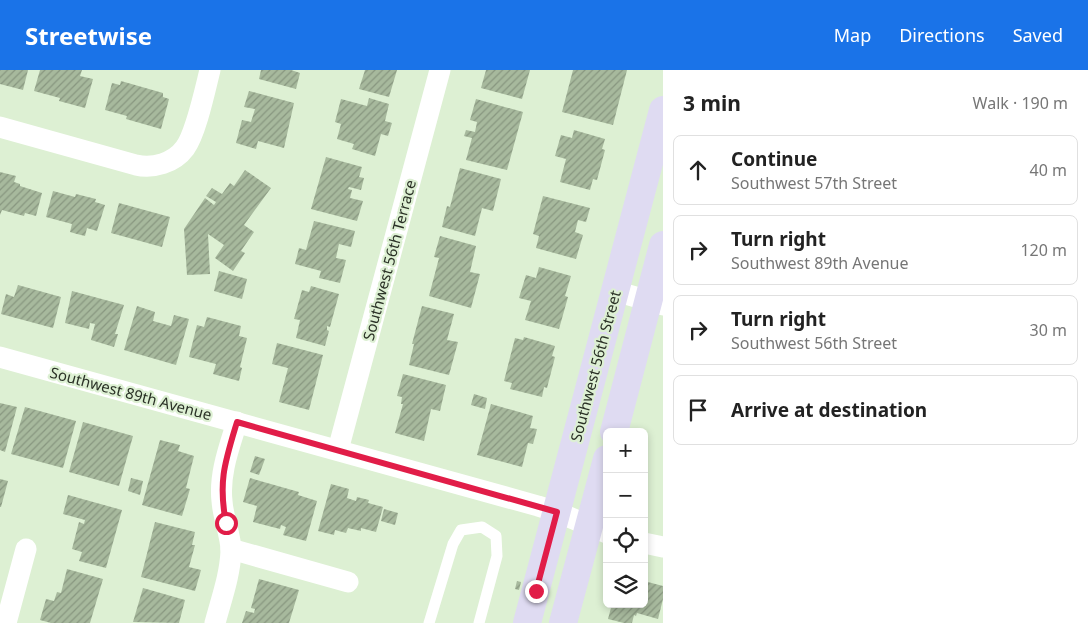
<!DOCTYPE html>
<meta charset="utf-8">
<style>
body{margin:0;font-family:"Noto Sans",sans-serif;background:#f6f6f6;color:#222}
.controls{position:absolute;right:15px;bottom:15px;display:grid;overflow:hidden;border-radius:8px;box-shadow:0 2px 8px #0003}
.controls button{width:45px;height:45px;display:grid;place-items:center;padding:0;border:0;border-bottom:1px solid #e0e0e0;background:#fff;color:#222;font:25px sans-serif}
.stop{position:absolute;width:15px;height:15px;margin:-11px;border:4px solid #e11d48;border-radius:50%;background:#fff}
.stop.end{background:#e11d48;border-color:#fff;box-shadow:0 1px 5px #0008}
.list{margin:0;padding:0;list-style:none}
h2{display:flex;justify-content:space-between;align-items:center;height:65px;margin:0;padding:0 20px;font-size:21px}
h2 small{font-size:16px;font-weight:400;color:#767676}
.list li{display:grid;grid-template-columns:32px 1fr auto;gap:15px;align-items:center;box-sizing:border-box;height:70px;margin:0 10px 10px;padding:0 10px;border:1px solid #e0e0e0;border-radius:8px}
.list b{display:block;font-size:19px;white-space:nowrap}
.list p{margin:0;font-size:16px;white-space:nowrap;color:#767676}
.list em{font-size:16px;font-style:normal;color:#767676}
.icon{flex:none;width:28px;height:28px;fill:none;stroke:currentColor;stroke-width:2;stroke-linecap:round;stroke-linejoin:round}
.map{position:relative;flex:none;width:663px;height:553px;overflow:hidden}
header{display:flex;align-items:center;gap:30px;box-sizing:border-box;height:70px;padding:0 25px;background:#1a73e8;color:#fff}
header strong{font-size:24px}
nav{display:flex;gap:28px;margin-inline-start:auto;font-size:18px}
main{display:flex}
aside{flex:1;background:#fff}
.map>svg:first-child{display:block}
.building{fill:url(#building-hatch)}
.lines{fill:none;stroke-linecap:round;stroke-linejoin:round}
.service{stroke:#fff;stroke-width:11}
.minor{stroke:#fff;stroke-width:21}
.secondary{stroke:#dfdbf2;stroke-width:28}
.route{stroke:#e11d48;stroke-width:6}
.labels{text-anchor:middle;dominant-baseline:central;stroke-width:4.5;stroke-linejoin:round;paint-order:stroke}
.street-label{font-size:15px;fill:#2a3126;stroke:#ddf0d3}
</style>
<header>
<strong>Streetwise</strong>
<nav><a>Map</a><a>Directions</a><a>Saved</a></nav>
</header>
<main>
<div class="map">
<svg width="663" height="553" viewBox="0 0 663 553">
<defs>
<pattern id="building-hatch" width="6" height="6" patternUnits="userSpaceOnUse" patternTransform="scale(1.25)"><rect width="6" height="6" fill="#a7b99d"/><path d="M-1 1l2-2M0 6l6-6M5 7l2-2" fill="none" stroke="#889780"/></pattern>
</defs>
<rect width="100%" height="100%" fill="#ddf0d3"/>
<g class="building">
<path d="M0 0H28L23 20 0 14Z"/>
<path d="M40 0H82L80 6 93 9 85 38 59 31 60 28 34 21Z"/>
<path d="M261 0H291L300 3 296 19 259 9Z"/>
<path d="M365 0H397L389 27 359 19Z"/>
<path d="M486 0H530L522 29 481 18Z"/>
<path d="M573 0H627L613 55 562 42Z"/>
<path d="M121 11 163 23V27L169 29 161 59 126 49 127 46 105 40 112 13 120 15Z"/>
<path d="M249 21 294 33 284 78 258 71 256 79 236 73 242 50 251 52 255 39 244 37Z"/>
<path d="M369 28 389 34 385 51 392 53 388 66 381 64 375 86 352 79 354 74 337 69 341 54 335 52 341 29 367 36Z"/>
<path d="M476 29 523 42 507 100 466 90 472 68 464 66 466 60 475 62 477 52 470 50Z"/>
<path d="M574 60 605 69 602 79 605 80 597 110 593 109 590 120 560 112 566 89 555 86 561 65 572 68Z"/>
<path d="M326 87 362 97 359 107 364 108 361 120 349 117 348 119 352 120 350 128 363 131 357 151 311 139Z"/>
<path d="M460 98 501 109 493 141 482 138 475 166 442 157 447 136 450 137Z"/>
<path d="M245 100 271 118 244 155 254 162 241 181 245 183 233 201 215 188 224 175 208 164 210 204 187 205 184 159 205 128 214 135 216 132 206 126 212 118 222 124 230 113 234 116Z"/>
<path d="M0 102 16 106 14 112 20 114V116L42 123 36 146 25 143 24 146 2 140 0 145Z"/>
<path d="M53 121 75 127 76 124 96 129 95 132 105 135 97 161 87 158 85 166 77 164 70 162 72 154 46 147Z"/>
<path d="M543 126 590 138 586 152 578 150 575 162 583 165 576 189 536 178 539 166 533 164Z"/>
<path d="M119 133 170 147 162 177 111 163Z"/>
<path d="M314 151 355 161 351 177 339 174 336 188 346 190 340 213 319 208 321 201 295 194 299 178 306 180Z"/>
<path d="M440 166 476 176 470 202 480 204 471 238 429 226 439 188 434 187Z"/>
<path d="M539 197 571 206 565 226 568 227 559 259 525 250 531 231 519 228 526 205 536 208Z"/>
<path d="M219 201 247 209 242 229 214 221Z"/>
<path d="M18 215 61 227 53 258 1 244 6 224 14 227Z"/>
<path d="M311 216 339 224 330 257 327 256V260L329 261 325 276 296 268 300 250 294 249 302 220 309 222Z"/>
<path d="M72 221 124 235 115 264H118L114 277 91 270 95 254 90 253 89 259 65 253Z"/>
<path d="M137 236 155 242 153 251 171 256 174 245 189 249 176 295 124 280Z"/>
<path d="M422 236 454 244 447 270 458 272 449 305 409 295 414 274H412Z"/>
<path d="M207 247 241 256 239 266 247 268 240 297 242 298 239 311 213 304 216 294 189 287 197 255 204 257Z"/>
<path d="M524 267 555 276 552 286 555 287 547 318 544 317 542 327 510 319 512 313 504 311 515 268 523 270Z"/>
<path d="M277 273 323 285 309 340 279 332 288 298 272 294Z"/>
<path d="M403 304 446 315 440 341 431 339 424 371 395 363 403 334H401L402 327 397 326Z"/>
<path d="M474 324 487 328 485 339 471 335Z"/>
<path d="M0 333 17 337 5 382 0 380Z"/>
<path d="M491 334 533 346 530 358 537 359 533 374 528 373 522 397 477 385Z"/>
<path d="M25 337 76 351 63 398 11 384Z"/>
<path d="M83 352 133 366 119 416 69 402Z"/>
<path d="M160 370 180 375 178 381 194 386 186 418 190 419 182 446 142 435Z"/>
<path d="M255 386 265 389 259 405 250 402Z"/>
<path d="M131 408 143 411 140 425 128 421Z"/>
<path d="M250 408 299 422 298 425 317 431 306 471 283 465 286 457 281 455 280 459 253 452 257 436 243 432Z"/>
<path d="M0 409 8 411 1 437H0Z"/>
<path d="M331 414 349 419 347 428 356 431 357 427 369 430 368 433 383 437 376 462 361 458V461L348 458 346 463 335 460 334 465 318 461Z"/>
<path d="M68 425 122 440 106 498 79 491 82 482 72 479 79 452 84 454 85 450 63 444Z"/>
<path d="M384 439 398 443 395 455 381 451Z"/>
<path d="M155 452 195 462 192 475H195L189 497 201 500 195 521 141 507Z"/>
<path d="M67 499 103 509 90 553H51L40 550 46 529 54 531 57 522 61 523Z"/>
<path d="M259 509 299 520 289 553H242L246 541 254 543 255 539 251 538Z"/>
<path d="M517 511 521 512 519 520 515 519Z"/>
<path d="M644 511 663 516V529L658 549 637 543 636 546 634 545 632 553H624L608 549 612 534H644Z"/>
<path d="M143 518 185 530 179 553 133 552Z"/>
</g>
<g class="lines">
<path class="service" d="M429 553 453 474 461 460 482 457 496 466 497 486 479 553"/>
<g class="minor">
<path d="M0 57 136 95C153 99 174 93 185 78 196 63 205 20 210 0"/>
<path d="M615 221 663 235"/>
<path d="M0 287 538 436 557 442 607 463"/>
<path d="M338 380 440 0"/>
<path d="M644 473 663 477"/>
<path d="M231 479 348 512"/>
<path d="M6 553 26 479"/>
<path d="M215 553C221 530 230 506 231 481 231 465 223 448 222 431 219 404 229 378 237 352"/>
</g>
<g class="secondary">
<path d="M614 362 663 175"/>
<path d="M527 553 663 40"/>
<path d="M563 553 607 389"/>
</g>
</g>
<g class="lines">
<path class="route" d="M226 453C218 411 225 392 237 352L557 442 536 521"/>
</g>
<g class="labels">
<g class="street-label">
<text transform="translate(389 190) rotate(-75)">Southwest 56th Terrace</text>
<text transform="translate(595 296) rotate(-75)">Southwest 56th Street</text>
<text transform="translate(131 323) rotate(15)">Southwest 89th Avenue</text>
</g>
</g>
</svg>
<div class="controls">
<button>+</button>
<button>−</button>
<button><svg class="icon" aria-label="locate" viewBox="0 0 24 24"><circle cx="12" cy="12" r="6"/><path d="M12 2v4M12 18v4M2 12h4M18 12h4"/></svg></button>
<button><svg class="icon" aria-label="layers" viewBox="0 0 24 24"><path d="M12 4l9 5-9 5-9-5zM3 14l9 5 9-5"/></svg></button>
</div>
<div class="stop" style="left:226px;top:453px"></div>
<div class="stop end" style="left:536px;top:521px"></div>
</div>
<aside>
<h2>3 min<small>Walk · 190 m</small></h2>
<ul class="list">
<li><svg class="icon" aria-label="ahead" viewBox="0 0 24 24"><path d="M12 20V5M6 11l6-6 6 6"/></svg><div><b>Continue</b><p>Southwest 57th Street</p></div><em>40 m</em></li>
<li><svg class="icon" aria-label="right" viewBox="0 0 24 24"><path d="M7 20v-9h11M14 6l5 5-5 5"/></svg><div><b>Turn right</b><p>Southwest 89th Avenue</p></div><em>120 m</em></li>
<li><svg class="icon" aria-label="right" viewBox="0 0 24 24"><path d="M7 20v-9h11M14 6l5 5-5 5"/></svg><div><b>Turn right</b><p>Southwest 56th Street</p></div><em>30 m</em></li>
<li><svg class="icon" aria-label="arrive" viewBox="0 0 24 24"><path d="M6 21V4h12l-3 4 3 4H6"/></svg><div><b>Arrive at destination</b></div></li>
</ul>
</aside>
</main>
